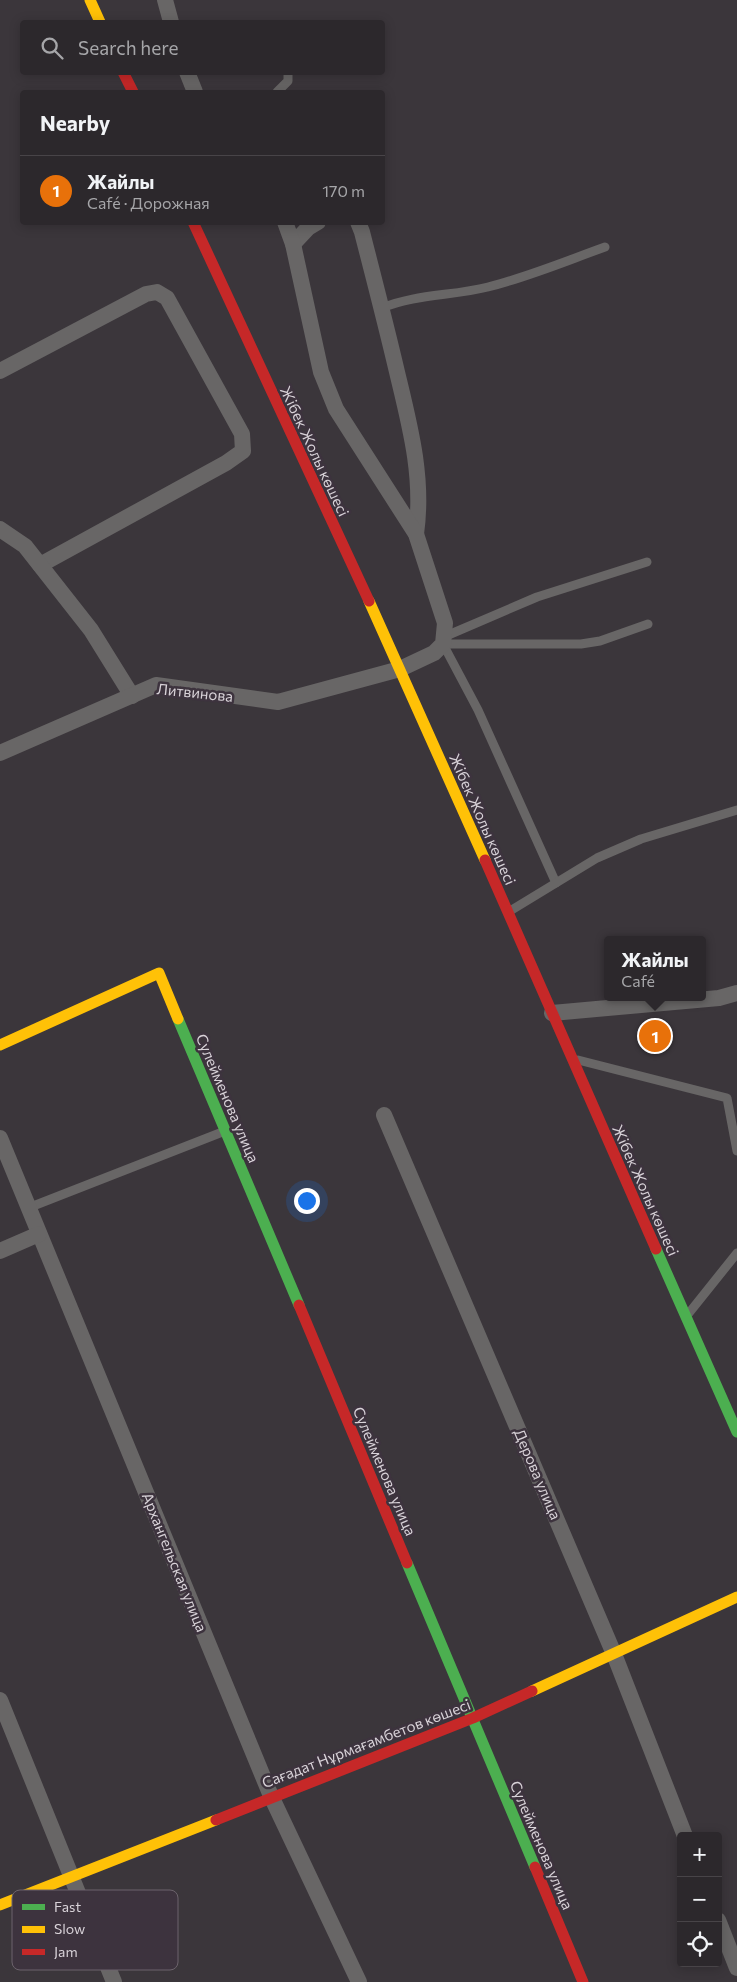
<!DOCTYPE html>
<meta charset="utf-8">
<style>
body{margin:0;font-family:Commissioner,sans-serif;background:#383438;color:#f1f3f6}
.controls{position:absolute;right:15px;bottom:15px;display:grid;overflow:hidden;border-radius:5px;box-shadow:0 2px 12px #0003}
.controls button{width:45px;height:45px;display:grid;place-items:center;padding:0;border:0;border-bottom:1px solid #484448;background:#2c282c;color:#f1f3f6;font:25px sans-serif}
.you{position:absolute;left:306px;top:1200px;width:18px;height:18px;margin:-12px;border:4px solid #fff;border-radius:50%;background:#1a73e8;box-shadow:0 0 0 8px #1a73e833}
.badge{display:grid;place-items:center;width:32px;height:32px;border-radius:50%;background:#1a73e8;color:#fff;font-size:16px;font-weight:700}
.pin{position:absolute;translate:-50% -50%;border:2px solid #fff;box-shadow:0 1px 5px #0006}
.popup{position:absolute;left:604px;top:936px;width:102px;height:65px;box-sizing:border-box;display:grid;place-content:center;border-radius:5px;background:#2c282c;filter:drop-shadow(0 1px 4px #0005);font-size:16px;white-space:nowrap;color:#a6a6a9}
.popup b{font-size:19px;color:#f1f3f6}
.popup::after{content:'';position:absolute;left:50%;top:100%;margin-left:-10px;border:10px solid transparent;border-top-color:#2c282c}
.list{margin:0;padding:0;list-style:none}
h2{display:flex;justify-content:space-between;align-items:center;height:65px;margin:0;padding:0 20px;font-size:21px}
h2 small{font-size:16px;font-weight:400;color:#a6a6a9}
.list li{display:grid;grid-template-columns:32px 1fr auto;gap:15px;align-items:center;box-sizing:border-box;height:70px;padding:0 20px;border-top:1px solid #484448}
.list b{display:block;font-size:19px;white-space:nowrap}
.list p{margin:0;font-size:16px;white-space:nowrap;color:#a6a6a9}
.list em{font-size:16px;font-style:normal;color:#a6a6a9}
.icon{flex:none;width:28px;height:28px;fill:none;stroke:currentColor;stroke-width:2;stroke-linecap:round;stroke-linejoin:round}
.map{position:relative;flex:none;width:737px;height:1982px;overflow:hidden}
.search{position:absolute;background:#2c282c;box-shadow:0 2px 12px #0003;left:20px;top:20px;width:365px;height:55px;display:flex;align-items:center;gap:12px;box-sizing:border-box;padding:0 18px;border-radius:5px;color:#a6a6a9;font-size:19px}
.panel{position:absolute;background:#2c282c;box-shadow:0 2px 12px #0003;left:20px;top:90px;width:365px;height:135px;border-radius:5px}
.map>svg:first-child{display:block}
.lines{fill:none;stroke-linecap:round;stroke-linejoin:round}
.lane{stroke:#686666;stroke-width:9}
.street{stroke:#686666;stroke-width:16}
.fast{stroke:#4caf50;stroke-width:11}
.slow{stroke:#ffc107;stroke-width:11}
.jam{stroke:#c62828;stroke-width:11}
.labels{text-anchor:middle;dominant-baseline:central;stroke-width:5;stroke-linejoin:round;paint-order:stroke}
.street-label{font-size:15px;fill:#d8d2d8;stroke:#3d333e}
.key{fill:#3d333e;stroke:#6c636c;stroke-width:1}
.key-label{font-size:14px;fill:#d8d2d8}
</style>
<div class="map">
<svg width="737" height="1982" viewBox="0 0 737 1982">
<rect width="100%" height="100%" fill="#3b363b"/>
<g class="lines">
<g class="lane">
<path d="M277 92 288 81V72"/>
<path d="M382 308C415 294 453 296 488 287 528 277 566 261 605 247"/>
<path d="M446 636 537 597 647 562"/>
<path d="M556 883 478 710 443 644H581L600 641 648 624"/>
<path d="M510 911 597 858 641 839 737 810"/>
<path d="M578 1060 727 1098 737 1151"/>
<path d="M28 1208 225 1131"/>
<path d="M689 1313 737 1253"/>
</g>
<g class="street">
<path d="M165 0 171 22"/>
<path d="M187 72 195 92"/>
<path d="M358 222 362 232C374 279 386 325 397 372 410 426 424 478 416 534"/>
<path d="M293 244 308 228 318 222"/>
<path d="M0 371 146 294 157 292 167 298 242 434 243 451 226 463 40 565"/>
<path d="M0 529 25 546 91 630 132 696"/>
<path d="M0 753 156 685 278 702 400 669 434 653 443 644 445 623 416 534 336 409 321 372 293 244 285 222"/>
<path d="M552 1013 719 998 737 993"/>
<path d="M384 1115 614 1654 685 1836"/>
<path d="M0 1138 271 1796 359 1982"/>
<path d="M0 1251 39 1234"/>
<path d="M0 1700 114 1982"/>
<path d="M718 1920 737 1968"/>
</g>
<g class="fast">
<path d="M178 1019 299 1305"/>
<path d="M656 1249 737 1432"/>
<path d="M407 1563 535 1867"/>
</g>
<g class="slow">
<path d="M90 0 100 22"/>
<path d="M369 601 485 860"/>
<path d="M0 1045 159 973 178 1019"/>
<path d="M532 1691 737 1597"/>
<path d="M0 1905 216 1820"/>
</g>
<g class="jam">
<path d="M123 72 133 92"/>
<path d="M193 222 369 601"/>
<path d="M485 860 656 1249"/>
<path d="M299 1305 407 1563"/>
<path d="M216 1820 473 1718 532 1691"/>
<path d="M535 1867 583 1982"/>
</g>
</g>
<g class="labels">
<g class="street-label">
<text transform="translate(315 451) rotate(65)">Жібек Жолы көшесі</text>
<text transform="translate(195 692) rotate(6)">Литвинова</text>
<text transform="translate(483 819) rotate(66)">Жібек Жолы көшесі</text>
<text transform="translate(228 1098) rotate(67)">Сулейменова улица</text>
<text transform="translate(646 1190) rotate(66)">Жібек Жолы көшесі</text>
<text transform="translate(385 1471) rotate(67)">Сулейменова улица</text>
<text transform="translate(538 1474) rotate(67)">Дерова улица</text>
<text transform="translate(175 1562) rotate(68)">Архангельская улица</text>
<text transform="translate(366 1743) rotate(-21)">Сағадат Нұрмағамбетов көшесі</text>
<text transform="translate(542 1845) rotate(67)">Сулейменова улица</text>
</g>
</g>
<rect x="12" y="1890" width="166" height="80" rx="8" class="key"/>
<rect x="22" y="1904" width="23" height="6" fill="#4caf50"/>
<rect x="22" y="1926" width="23" height="7" fill="#ffc107"/>
<rect x="22" y="1949" width="23" height="6" fill="#c62828"/>
<g class="key-label">
<text x="54" y="1912">Fast</text>
<text x="54" y="1934">Slow</text>
<text x="54" y="1957">Jam</text>
</g>
</svg>
<div class="controls">
<button>+</button>
<button>−</button>
<button><svg class="icon" aria-label="locate" viewBox="0 0 24 24"><circle cx="12" cy="12" r="6"/><path d="M12 2v4M12 18v4M2 12h4M18 12h4"/></svg></button>
</div>
<div class="you"></div>
<div class="pin badge" style="left:655px;top:1036px;background:#e8710a">1</div>
<div class="popup"><b>Жайлы</b>Café</div>
<div class="search"><svg class="icon" aria-label="search" viewBox="0 0 24 24"><circle cx="10" cy="10" r="6"/><path d="M15 15l6 6"/></svg>Search here</div>
<section class="panel">
<h2>Nearby<small></small></h2>
<ul class="list">
<li><span class="badge" style="background:#e8710a">1</span><div><b>Жайлы</b><p>Café · Дорожная</p></div><em>170 m</em></li>
</ul>
</section>
</div>
